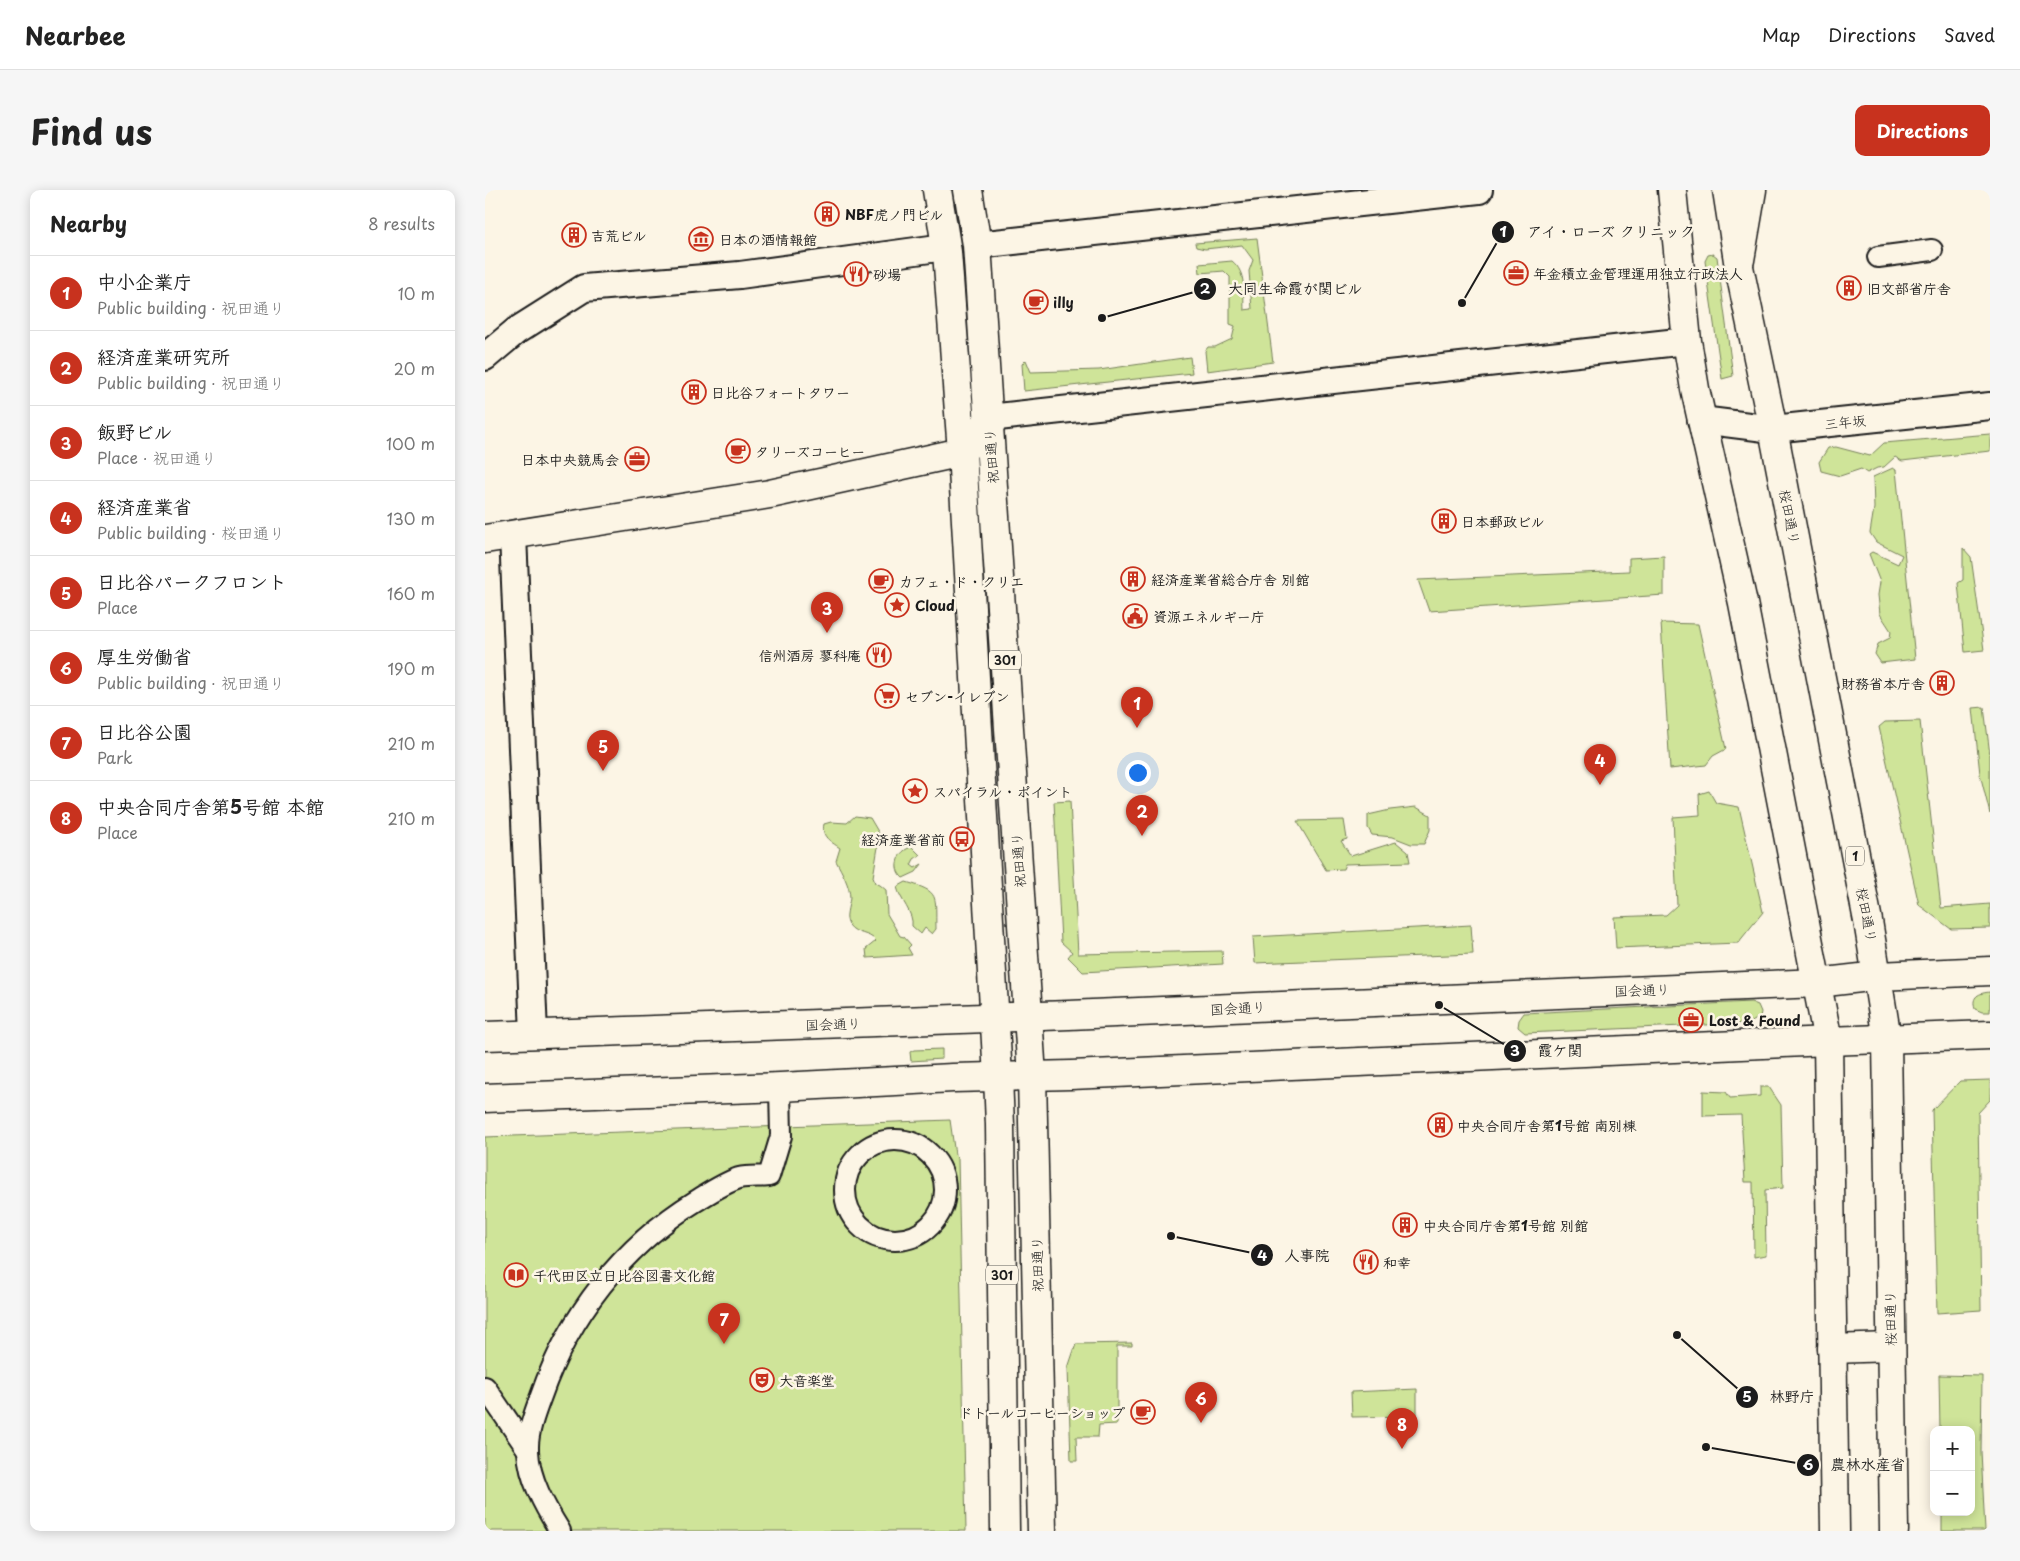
<!DOCTYPE html>
<meta charset="utf-8">
<style>
body{margin:0;font-family:"Playpen Sans","Klee One",sans-serif;background:#f6f6f6;color:#222}
.controls{position:absolute;right:15px;bottom:15px;display:grid;overflow:hidden;border-radius:10px;box-shadow:0 2px 12px #0003}
.controls button{width:45px;height:45px;display:grid;place-items:center;padding:0;border:0;border-bottom:1px solid #e0e0e0;background:#fff;color:#222;font:25px sans-serif}
.you{position:absolute;left:652px;top:582px;width:18px;height:18px;margin:-12px;border:4px solid #fff;border-radius:50%;background:#1a73e8;box-shadow:0 0 0 8px #1a73e833}
.badge{display:grid;place-items:center;width:32px;height:32px;border-radius:50%;background:#c8321e;color:#fff;font-size:16px;font-weight:700}
.pin{position:absolute;translate:-50% -41px;filter:drop-shadow(0 1px 2px #0008)}
.pin::after{content:'';position:absolute;top:26px;width:18px;height:15px;background:inherit;clip-path:polygon(0 0,100% 0,50% 100%)}
.list{margin:0;padding:0;list-style:none}
h2{display:flex;justify-content:space-between;align-items:center;height:65px;margin:0;padding:0 20px;font-size:21px}
h2 small{font-size:16px;font-weight:400;color:#767676}
.list li{display:grid;grid-template-columns:32px 1fr auto;gap:15px;align-items:center;box-sizing:border-box;height:75px;padding:0 20px;border-top:1px solid #e0e0e0}
.list b{display:block;font-size:19px;white-space:nowrap}
.list p{margin:0;font-size:16px;white-space:nowrap;color:#767676}
.list em{font-size:16px;font-style:normal;color:#767676}
.map{position:relative;flex:none;width:1505px;height:1341px;overflow:hidden;border-radius:10px}
header{display:flex;align-items:center;gap:30px;box-sizing:border-box;height:70px;padding:0 25px;background:#fff;border-bottom:1px solid #e0e0e0}
header strong{font-size:24px}
nav{display:flex;gap:28px;margin-inline-start:auto;font-size:18px}
.intro{display:flex;align-items:center;justify-content:space-between;box-sizing:border-box;height:120px;padding:0 30px}
h1{margin:0;font-size:35px}
.button{padding:12px 22px;border-radius:10px;background:#c8321e;color:#fff;font-size:18px;font-weight:700}
main{display:flex;gap:30px;padding:0 30px}
aside{flex:1;background:#fff;border-radius:10px;box-shadow:0 2px 12px #0003}
.map>svg:first-child{display:block}
.green{fill:#cfe499;stroke:#76805a}
.lines{fill:none;stroke-linecap:round;stroke-linejoin:round}
.pedestrian-casing{stroke:#1c1c1c;stroke-width:24}
.minor-casing{stroke:#1c1c1c;stroke-width:30}
.tertiary-casing{stroke:#1c1c1c;stroke-width:31}
.secondary-casing{stroke:#1c1c1c;stroke-width:31}
.primary-casing{stroke:#1c1c1c;stroke-width:31}
.trunk-casing{stroke:#1c1c1c;stroke-width:31}
.pedestrian{stroke:#fcf5e5;stroke-width:20}
.minor{stroke:#fcf5e5;stroke-width:26}
.tertiary{stroke:#fcf5e5;stroke-width:28}
.secondary{stroke:#fcf5e5;stroke-width:28}
.primary{stroke:#fcf5e5;stroke-width:28}
.trunk{stroke:#fcf5e5;stroke-width:28}
.labels{text-anchor:middle;dominant-baseline:central;stroke-width:5;stroke-linejoin:round;paint-order:stroke}
.shield{fill:#fcf5e5;stroke:#5f5d58;stroke-width:1}
.shield-label{font-size:12px;font-weight:bold;fill:#1c1c1c}
.poi-label{font-size:14px;font-weight:bold;fill:#1c1c1c;stroke:#fcf5e5;text-anchor:start}
.street-label{font-size:14px;fill:#1c1c1c;stroke:#fcf5e5}
.leader{fill:none;stroke:#1c1c1c;stroke-width:2}
.callout-dot{fill:#1c1c1c;stroke:#fcf5e5;stroke-width:2}
.mark-label{font-size:15px;text-anchor:middle;font-weight:bold;fill:#fff}
.callout-label{font-size:15px;text-anchor:middle;font-weight:bold;fill:#1c1c1c;stroke:#fcf5e5;stroke-width:5;stroke-linejoin:round;paint-order:stroke}
</style>
<header>
<strong>Nearbee</strong>
<nav><a>Map</a><a>Directions</a><a>Saved</a></nav>
</header>
<div class="intro"><h1>Find us</h1><a class="button">Directions</a></div>
<main>
<aside>
<h2>Nearby<small>8 results</small></h2>
<ul class="list">
<li><span class="badge">1</span><div><b>中小企業庁</b><p>Public building · 祝田通り</p></div><em>10 m</em></li>
<li><span class="badge">2</span><div><b>経済産業研究所</b><p>Public building · 祝田通り</p></div><em>20 m</em></li>
<li><span class="badge">3</span><div><b>飯野ビル</b><p>Place · 祝田通り</p></div><em>100 m</em></li>
<li><span class="badge">4</span><div><b>経済産業省</b><p>Public building · 桜田通り</p></div><em>130 m</em></li>
<li><span class="badge">5</span><div><b>日比谷パークフロント</b><p>Place</p></div><em>160 m</em></li>
<li><span class="badge">6</span><div><b>厚生労働省</b><p>Public building · 祝田通り</p></div><em>190 m</em></li>
<li><span class="badge">7</span><div><b>日比谷公園</b><p>Park</p></div><em>210 m</em></li>
<li><span class="badge">8</span><div><b>中央合同庁舎第5号館 本館</b><p>Place</p></div><em>210 m</em></li>
</ul>
</aside>
<div class="map">
<svg width="1505" height="1341" viewBox="0 0 1505 1341">
<rect width="100%" height="100%" fill="#fcf5e5"/>
<filter id="ink" filterUnits="userSpaceOnUse"><feTurbulence type="fractalNoise" baseFrequency=".02" numOctaves="2"/><feDisplacementMap in="SourceGraphic" scale="10" xChannelSelector="R" yChannelSelector="G"/><feConvolveMatrix kernelMatrix="1 2 1 2 8 2 1 2 1" color-interpolation-filters="sRGB"/></filter>
<g filter="url(#ink)">
<g class="green">
<path d="M772 48 788 172 722 181 720 161 723 157H730L747 149 750 136 745 134V87L739 81 715 83 714 74 747 71C762 83 758 102 759 120L767 119 764 81 768 70 757 55 720 59 711 57 710 53Z"/>
<path d="M1228 64 1232 67 1248 186 1237 189 1220 71 1223 65Z"/>
<path d="M705 167 707 183 539 201 537 174 541 170 546 182 614 180Z"/>
<path d="M1505 244V261L1417 271 1410 267 1399 277 1392 278 1382 283 1376 279 1355 286 1336 281 1334 272 1343 258 1351 257 1385 266 1399 253Z"/>
<path d="M1408 278 1411 280 1430 469 1396 473 1390 464 1393 454 1405 448 1406 441 1395 424 1393 405 1395 392 1384 364 1387 362 1413 374 1417 365 1391 352 1385 343 1389 318 1388 287Z"/>
<path d="M1478 358 1486 367 1499 460 1480 462 1473 393 1478 390Z"/>
<path d="M1179 366V405L944 421 933 390 1144 381V368Z"/>
<path d="M1176 433 1213 434 1241 559 1228 566 1221 575 1185 579Z"/>
<path d="M1499 517 1505 565V624L1495 584 1488 518Z"/>
<path d="M1435 531 1456 718 1505 714V738L1466 739 1434 715 1394 537 1400 532Z"/>
<path d="M1224 601 1231 613 1254 617 1278 722 1253 753 1131 758 1129 727 1181 725 1192 715 1188 627 1215 625 1214 604Z"/>
<path d="M585 611 593 764 737 761 738 774 598 782 583 767 587 762 576 752 569 612Z"/>
<path d="M931 617 945 625V640L939 654H926L908 647 887 645 883 638V625L905 620Z"/>
<path d="M370 626 385 628 395 645 388 687 390 693 395 695 401 700 402 724 415 746 419 747 426 755 423 758 427 765 382 768 381 759 391 751C384 742 371 745 364 735 359 727 364 717 365 708 365 696 357 682 351 671L355 658C345 651 336 647 339 634L346 632 362 633Z"/>
<path d="M859 630 862 649 856 651 866 666 911 652 923 662 925 672 860 674 858 679 841 680 812 631Z"/>
<path d="M427 657 435 665 429 669 426 675 430 678 437 674 431 682 418 688C406 678 413 660 427 657Z"/>
<path d="M421 692C456 702 450 705 451 739L447 744 440 738 436 744 427 736C429 723 415 710 412 697Z"/>
<path d="M986 735 988 764 770 773 768 747Z"/>
<path d="M1505 802V822H1497L1490 819C1486 806 1494 803 1505 802Z"/>
<path d="M1266 812 1273 815 1276 822 1275 827 1265 833 1040 843 1033 837 1034 830 1039 823Z"/>
<path d="M457 859V869L426 871 425 862 429 860Z"/>
<path d="M1505 890V910L1493 923 1496 1120 1452 1123 1447 920 1475 891Z"/>
<path d="M1275 897H1284L1296 915 1298 998 1280 1000 1281 1065 1269 1067 1268 992H1260L1256 925 1218 926V901L1241 902 1245 908 1275 906Z"/>
<path d="M465 930 470 965 473 968 481 1341H0V947Z"/>
<path d="M647 1153V1156H632V1234L614 1235 613 1247H591L592 1271H586L583 1178 591 1154Z"/>
<path d="M1454 1185 1497 1186 1496 1261 1500 1341H1457V1322H1486V1240H1455Z"/>
<path d="M932 1199V1226L867 1227 866 1202Z"/>
</g>
<g class="lines">
<g class="pedestrian-casing">
<g id="pedestrian">
<path d="M1393 67 1447 60"/>
<circle cx="410" cy="1000" r="50"/>
<path d="M0 1197 43 1260"/>
<path d="M75 1341C60 1317 44 1289 43 1261 42 1243 50 1222 56 1206 84 1125 138 1056 211 1011 224 1003 239 993 254 988 263 986 275 987 284 986L296 946 295 897"/>
</g>
</g>
<g class="minor-casing">
<g id="minor">
<path d="M492 55 994 0"/>
<path d="M0 167 31 141 99 98 255 85 460 57"/>
<path d="M1216 230 1288 239 1505 216"/>
<path d="M490 246 504 228 1202 151"/>
<path d="M28 345 49 844"/>
</g>
</g>
<g class="tertiary-casing">
<g id="tertiary">
<path d="M0 349 285 304 477 262 488 249"/>
<path d="M0 846 584 825 1332 793 1393 786"/>
<path d="M0 908 295 897 468 888 586 885 1343 851"/>
</g>
</g>
<g class="secondary-casing">
<g id="secondary">
<path d="M1255 70 1267 0"/>
<path d="M1393 786 1505 781"/>
<path d="M1343 851 1505 845"/>
</g>
</g>
<g class="primary-casing">
<g id="primary">
<path d="M452 0 462 62 477 262 513 887 515 935 520 1341"/>
<path d="M483 0 492 55 547 886 557 1341"/>
</g>
</g>
<g class="trunk-casing">
<g id="trunk">
<path d="M1187 0 1202 151 1210 199 1258 413 1343 851 1350 1341"/>
<path d="M1242 0 1254 77 1288 239 1383 731 1402 849 1409 1341"/>
<path d="M1347 1159 1406 1157"/>
</g>
</g>
<use href="#pedestrian" class="pedestrian"/>
<use href="#minor" class="minor"/>
<use href="#tertiary" class="tertiary"/>
<use href="#secondary" class="secondary"/>
<use href="#primary" class="primary"/>
<use href="#trunk" class="trunk"/>
</g>
</g>
<defs>
<g id="building-ring" transform="scale(1.25)"><circle r="9.5" fill="#fcf5e5" stroke="#c8321e" stroke-width="1.5"/><path d="M-4-6H4V6H1V3H-1V6H-4ZM-2.5-4.3h1.7v1.8h-1.7ZM.8-4.3h1.7v1.8H.8ZM-2.5-1h1.7V.8h-1.7ZM.8-1h1.7V.8H.8Z" fill="#c8321e"/></g>
<g id="museum-ring" transform="scale(1.25)"><circle r="9.5" fill="#fcf5e5" stroke="#c8321e" stroke-width="1.5"/><path d="M0-6L6-3V-2H-6V-3ZM-5-1h2V3h-2ZM-1-1h2V3h-2ZM3-1h2V3H3ZM-6 4H6V6H-6Z" fill="#c8321e"/></g>
<g id="office-ring" transform="scale(1.25)"><circle r="9.5" fill="#fcf5e5" stroke="#c8321e" stroke-width="1.5"/><path d="M-6-3h4V-5.5h4V-3h4V5H-6ZM-1-4.5V-3h2v-1.5ZM-6 0V1H6V0Z" fill="#c8321e"/></g>
<g id="restaurant-ring" transform="scale(1.25)"><circle r="9.5" fill="#fcf5e5" stroke="#c8321e" stroke-width="1.5"/><path d="M-5-6h1v4h1v-4h1v4h1v-4h1v5L-1.5 .5V6h-2V.5L-5-1ZM5-6V6H3V1.5H1.5Q1.5-4 5-6Z" fill="#c8321e"/></g>
<g id="cafe-ring" transform="scale(1.25)"><circle r="9.5" fill="#fcf5e5" stroke="#c8321e" stroke-width="1.5"/><path d="M-5.5-4.5H6V0H3Q3 3.5 0 3.5H-2.5Q-5.5 3.5-5.5 0ZM3-3.2v2h1.7v-2ZM-6 4.5H4V6H-6Z" fill="#c8321e"/></g>
<g id="sight-ring" transform="scale(1.25)"><circle r="9.5" fill="#fcf5e5" stroke="#c8321e" stroke-width="1.5"/><path d="M0-6L1.8-2.2L6-1.7L2.9 1.2L3.7 5.4L0 3.3L-3.7 5.4L-2.9 1.2L-6-1.7L-1.8-2.2Z" fill="#c8321e"/></g>
<g id="civic-ring" transform="scale(1.25)"><circle r="9.5" fill="#fcf5e5" stroke="#c8321e" stroke-width="1.5"/><path d="M-.6-6.5H3V-4.5H.6V-3L4-1V1h2V6H-6V1h2V-1L-.6-3ZM-1.2 2.5V6h2.4V2.5Z" fill="#c8321e"/></g>
<g id="supermarket-ring" transform="scale(1.25)"><circle r="9.5" fill="#fcf5e5" stroke="#c8321e" stroke-width="1.5"/><path d="M-6-5.5h2.5l.6 2H6L4.5 2H-2.5L-4.4-4H-6ZM-1.5 3.2a1.3 1.3 0 1 0 .1 0ZM3 3.2a1.3 1.3 0 1 0 .1 0Z" fill="#c8321e"/></g>
<g id="bus-ring" transform="scale(1.25)"><circle r="9.5" fill="#fcf5e5" stroke="#c8321e" stroke-width="1.5"/><path d="M-5-6H5V4H4V6H2V4H-2V6H-4V4H-5ZM-3.5-4V0h7V-4ZM-3.5 1.2v1.5H-2V1.2ZM2 1.2v1.5H3.5V1.2Z" fill="#c8321e"/></g>
<g id="library-ring" transform="scale(1.25)"><circle r="9.5" fill="#fcf5e5" stroke="#c8321e" stroke-width="1.5"/><path d="M-6-4Q-3-5.5-.7-3.5V5Q-3 3-6 4ZM6-4Q3-5.5 .7-3.5V5Q3 3 6 4Z" fill="#c8321e"/></g>
<g id="theatre-ring" transform="scale(1.25)"><circle r="9.5" fill="#fcf5e5" stroke="#c8321e" stroke-width="1.5"/><path d="M-5-5.5Q0-4 5-5.5V0Q5 5 0 6Q-5 5-5 0ZM-3.3-2.5H-1v1.5H-3.3ZM1-2.5H3.3v1.5H1ZM-2.8 1Q0 5.5 2.8 1Z" fill="#c8321e"/></g>
</defs>
<g fill-rule="evenodd">
<use href="#building-ring" x="342" y="24"/>
<use href="#building-ring" x="89" y="45"/>
<use href="#museum-ring" x="216" y="49"/>
<use href="#office-ring" x="1031" y="83"/>
<use href="#restaurant-ring" x="371" y="84"/>
<use href="#building-ring" x="1364" y="98"/>
<use href="#cafe-ring" x="551" y="112"/>
<use href="#building-ring" x="209" y="202"/>
<use href="#cafe-ring" x="253" y="261"/>
<use href="#office-ring" x="152" y="269"/>
<use href="#building-ring" x="959" y="331"/>
<use href="#building-ring" x="648" y="389"/>
<use href="#cafe-ring" x="396" y="391"/>
<use href="#sight-ring" x="412" y="415"/>
<use href="#civic-ring" x="650" y="426"/>
<use href="#restaurant-ring" x="394" y="465"/>
<use href="#building-ring" x="1457" y="493"/>
<use href="#supermarket-ring" x="402" y="506"/>
<use href="#sight-ring" x="430" y="601"/>
<use href="#bus-ring" x="477" y="649"/>
<use href="#office-ring" x="1206" y="830"/>
<use href="#building-ring" x="955" y="935"/>
<use href="#building-ring" x="920" y="1035"/>
<use href="#restaurant-ring" x="881" y="1072"/>
<use href="#library-ring" x="31" y="1085"/>
<use href="#theatre-ring" x="277" y="1190"/>
<use href="#cafe-ring" x="658" y="1222"/>
</g>
<g class="labels">
<g class="shield">
<rect x="504" y="460.5" width="32" height="19" rx="4"/>
<rect x="1361" y="656.5" width="18" height="19" rx="4"/>
<rect x="501" y="1075.5" width="32" height="19" rx="4"/>
</g>
<g class="shield-label">
<text x="520" y="470">301</text>
<text x="1370" y="666">1</text>
<text x="517" y="1085">301</text>
</g>
<g class="poi-label">
<text x="360" y="24">NBF虎ノ門ビル</text>
<text x="106" y="45">吉荒ビル</text>
<text x="234" y="49">日本の酒情報館</text>
<text x="1048" y="83">年金積立金管理運用独立行政法人</text>
<text x="388" y="84">砂場</text>
<text x="1382" y="98">旧文部省庁舎</text>
<text x="568" y="112">illy</text>
<text x="226" y="202">日比谷フォートタワー</text>
<text x="270" y="261">タリーズコーヒー</text>
<text x="134" y="269" text-anchor="end">日本中央競馬会</text>
<text x="976" y="331">日本郵政ビル</text>
<text x="666" y="389">経済産業省総合庁舎 別館</text>
<text x="414" y="391">カフェ・ド・クリエ</text>
<text x="430" y="415">Cloud</text>
<text x="668" y="426">資源エネルギー庁</text>
<text x="376" y="465" text-anchor="end">信州酒房 蓼科庵</text>
<text x="1440" y="493" text-anchor="end">財務省本庁舎</text>
<text x="420" y="506">セブン-イレブン</text>
<text x="448" y="601">スパイラル・ポイント</text>
<text x="460" y="649" text-anchor="end">経済産業省前</text>
<text x="1224" y="830">Lost &amp; Found</text>
<text x="972" y="935">中央合同庁舎第1号館 南別棟</text>
<text x="938" y="1035">中央合同庁舎第1号館 別館</text>
<text x="898" y="1072">和幸</text>
<text x="48" y="1085">千代田区立日比谷図書文化館</text>
<text x="294" y="1190">大音楽堂</text>
<text x="640" y="1222" text-anchor="end">ドトールコーヒーショップ</text>
</g>
<g class="street-label">
<text transform="translate(1360 232) rotate(-6)">三年坂</text>
<text transform="translate(506 266) rotate(-94)">祝田通り</text>
<text transform="translate(1305 327) rotate(79)">桜田通り</text>
<text transform="translate(533 670) rotate(-94)">祝田通り</text>
<text transform="translate(1382 725) rotate(79)">桜田通り</text>
<text transform="translate(1157 800) rotate(-2)">国会通り</text>
<text transform="translate(753 818) rotate(-3)">国会通り</text>
<text transform="translate(348 834) rotate(-2)">国会通り</text>
<text transform="translate(552 1074) rotate(-91)">祝田通り</text>
<text transform="translate(1405 1128) rotate(-91)">桜田通り</text>
</g>
</g>
<path class="leader" d="M977 113L1018 42M617 128L720 99M954 815L1030 861M686 1046L777 1065M1192 1145L1262 1207M1221 1257L1323 1275"/>
<g class="callout-dot">
<circle cx="977" cy="113" r="5"/>
<circle cx="617" cy="128" r="5"/>
<circle cx="954" cy="815" r="5"/>
<circle cx="686" cy="1046" r="5"/>
<circle cx="1192" cy="1145" r="5"/>
<circle cx="1221" cy="1257" r="5"/>
<circle cx="1018" cy="42" r="12"/>
<circle cx="720" cy="99" r="12"/>
<circle cx="1030" cy="861" r="12"/>
<circle cx="777" cy="1065" r="12"/>
<circle cx="1262" cy="1207" r="12"/>
<circle cx="1323" cy="1275" r="12"/>
</g>
<g class="mark-label">
<text x="1018" y="47">1</text>
<text x="720" y="104">2</text>
<text x="1030" y="866">3</text>
<text x="777" y="1071">4</text>
<text x="1262" y="1212">5</text>
<text x="1323" y="1280">6</text>
</g>
<g class="callout-label">
<text x="1126" y="47">アイ・ローズ クリニック</text>
<text x="810" y="104">大同生命霞が関ビル</text>
<text x="1075" y="866">霞ケ関</text>
<text x="822" y="1071">人事院</text>
<text x="1307" y="1212">林野庁</text>
<text x="1383" y="1280">農林水産省</text>
</g>
</svg>
<div class="controls">
<button>+</button>
<button>−</button>
</div>
<div class="you"></div>
<div class="pin badge" style="left:652px;top:538px">1</div>
<div class="pin badge" style="left:657px;top:646px">2</div>
<div class="pin badge" style="left:342px;top:443px">3</div>
<div class="pin badge" style="left:1115px;top:595px">4</div>
<div class="pin badge" style="left:118px;top:581px">5</div>
<div class="pin badge" style="left:716px;top:1233px">6</div>
<div class="pin badge" style="left:239px;top:1154px">7</div>
<div class="pin badge" style="left:917px;top:1259px">8</div>
</div>
</main>
